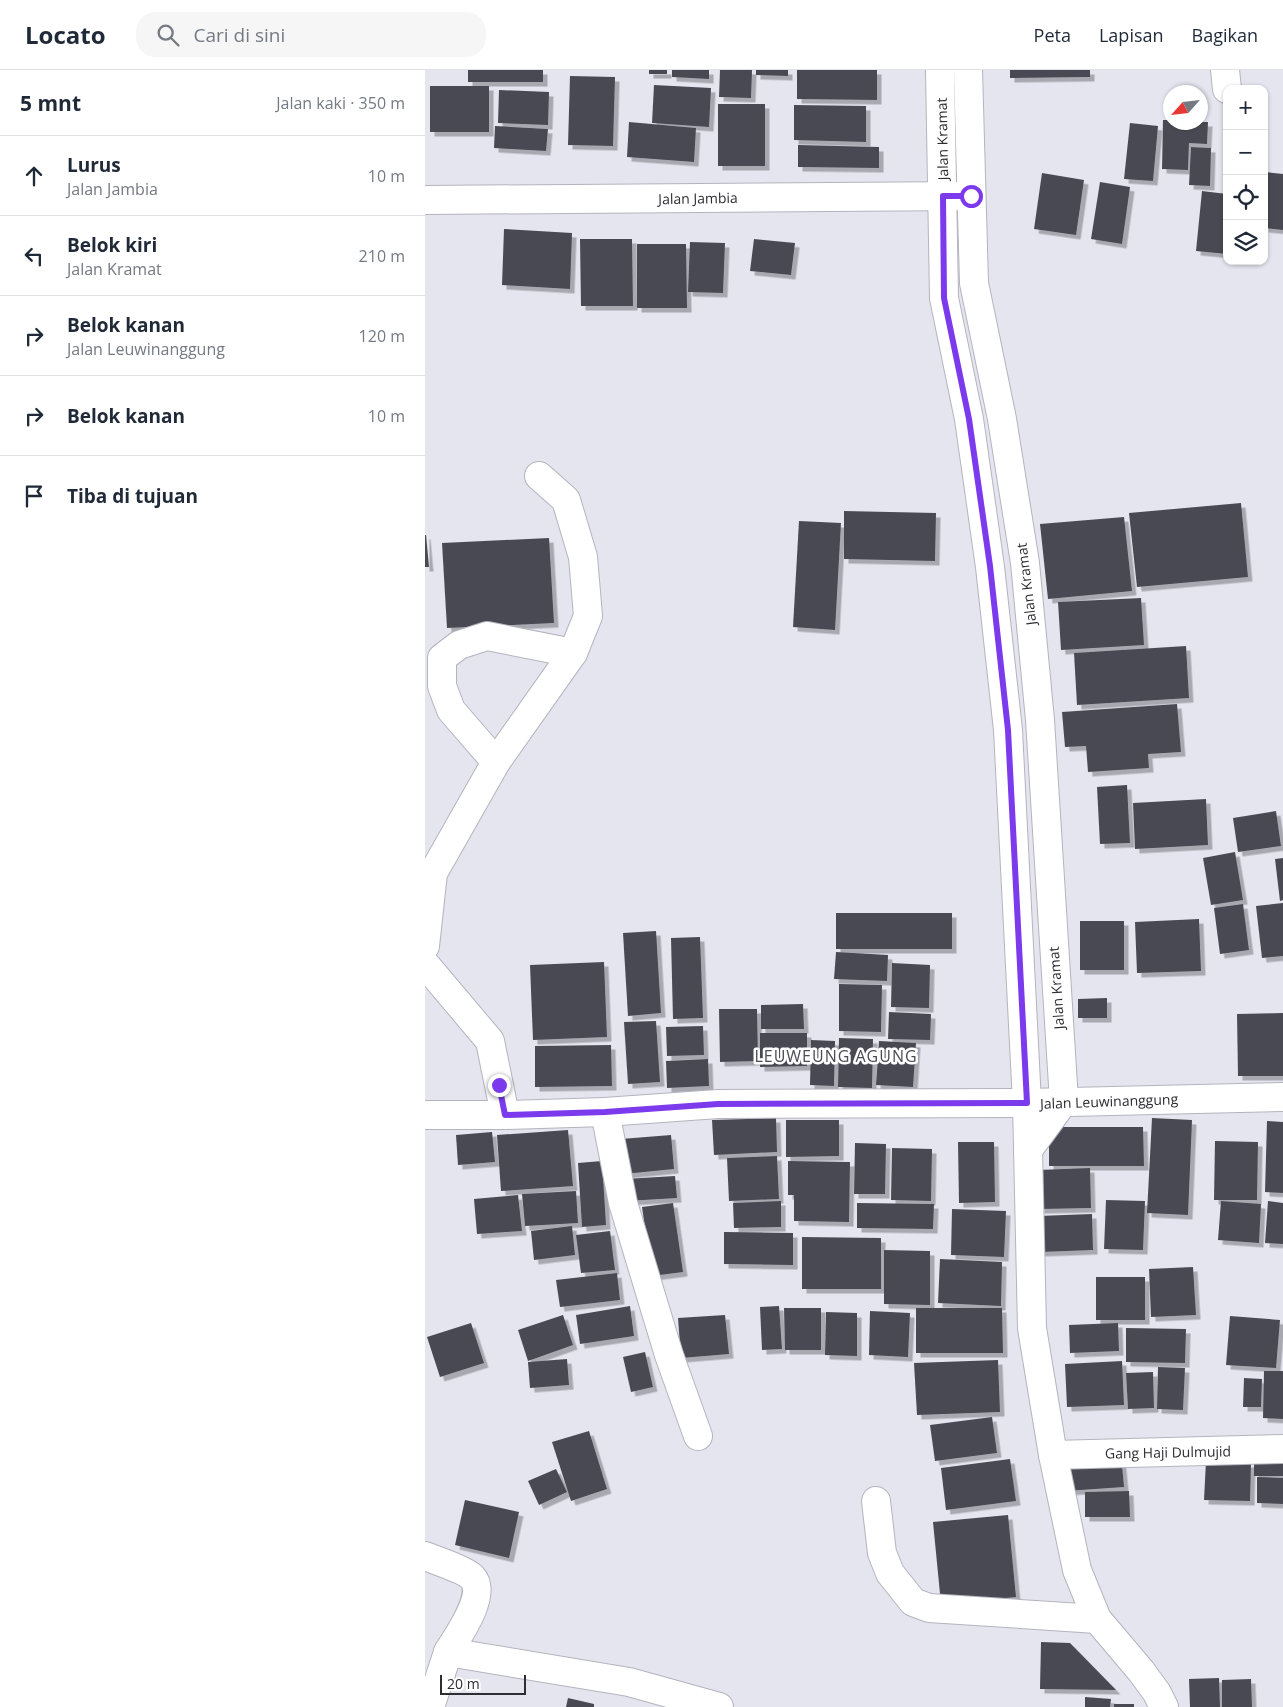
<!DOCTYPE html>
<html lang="id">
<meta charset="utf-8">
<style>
body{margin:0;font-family:"Open Sans",sans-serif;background:#f6f6f7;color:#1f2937}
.controls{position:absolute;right:15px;top:15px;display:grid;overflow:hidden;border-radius:10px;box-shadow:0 1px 4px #0004}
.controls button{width:45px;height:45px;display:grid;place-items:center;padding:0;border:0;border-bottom:1px solid #e0e1e3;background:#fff;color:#1f2937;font:25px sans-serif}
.compass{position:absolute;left:738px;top:15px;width:45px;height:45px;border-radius:50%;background:#fff;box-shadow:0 1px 4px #0004;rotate:243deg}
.scale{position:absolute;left:15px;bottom:12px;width:86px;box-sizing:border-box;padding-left:5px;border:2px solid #2d2d32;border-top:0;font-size:14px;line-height:18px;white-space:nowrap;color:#2d2d32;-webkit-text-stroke:4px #fff;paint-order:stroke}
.stop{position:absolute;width:15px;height:15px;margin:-11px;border:4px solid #7c3aed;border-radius:50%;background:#fff}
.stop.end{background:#7c3aed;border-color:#fff;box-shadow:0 1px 5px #0008}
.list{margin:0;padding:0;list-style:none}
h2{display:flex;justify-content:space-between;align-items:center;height:65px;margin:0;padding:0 20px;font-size:21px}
h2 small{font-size:16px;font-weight:400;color:#747a83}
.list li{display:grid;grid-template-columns:32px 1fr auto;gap:15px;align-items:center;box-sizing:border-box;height:80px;padding:0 20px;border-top:1px solid #e0e1e3}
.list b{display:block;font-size:19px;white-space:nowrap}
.list p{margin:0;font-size:16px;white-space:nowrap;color:#747a83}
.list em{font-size:16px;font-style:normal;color:#747a83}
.icon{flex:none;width:28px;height:28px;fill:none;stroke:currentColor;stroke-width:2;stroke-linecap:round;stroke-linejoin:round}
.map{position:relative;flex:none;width:858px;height:1637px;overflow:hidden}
header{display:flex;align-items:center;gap:30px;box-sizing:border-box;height:70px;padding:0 25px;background:#fff;border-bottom:1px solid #e0e1e3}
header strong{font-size:24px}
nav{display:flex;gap:28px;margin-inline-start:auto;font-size:18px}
.search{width:350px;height:45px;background:#f6f6f7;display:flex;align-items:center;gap:12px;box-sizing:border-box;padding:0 18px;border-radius:20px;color:#747a83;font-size:19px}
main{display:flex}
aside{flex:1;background:#fff}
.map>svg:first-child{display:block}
.building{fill:#4a4a53;filter:url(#shadow)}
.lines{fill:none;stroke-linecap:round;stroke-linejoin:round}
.minor-casing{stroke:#b4b4bf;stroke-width:30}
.major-casing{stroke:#b4b4bf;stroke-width:30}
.minor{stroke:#fff;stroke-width:28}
.major{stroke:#fff;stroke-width:28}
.route{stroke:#7c3aed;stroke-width:6}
.labels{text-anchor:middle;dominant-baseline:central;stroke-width:5;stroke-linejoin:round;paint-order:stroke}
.street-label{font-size:14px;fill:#2d2d32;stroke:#fff}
.quarter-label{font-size:16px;letter-spacing:1px;fill:#4b4b55;stroke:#fff}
</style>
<header>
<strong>Locato</strong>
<div class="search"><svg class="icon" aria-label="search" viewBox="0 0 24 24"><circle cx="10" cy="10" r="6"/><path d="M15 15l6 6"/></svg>Cari di sini</div>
<nav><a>Peta</a><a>Lapisan</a><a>Bagikan</a></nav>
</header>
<main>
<aside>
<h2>5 mnt<small>Jalan kaki · 350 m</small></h2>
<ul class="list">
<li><svg class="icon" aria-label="ahead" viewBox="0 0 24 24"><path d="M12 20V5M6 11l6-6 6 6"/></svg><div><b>Lurus</b><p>Jalan Jambia</p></div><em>10 m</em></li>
<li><svg class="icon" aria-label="left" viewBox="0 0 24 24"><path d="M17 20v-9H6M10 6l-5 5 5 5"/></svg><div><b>Belok kiri</b><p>Jalan Kramat</p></div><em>210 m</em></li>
<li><svg class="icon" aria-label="right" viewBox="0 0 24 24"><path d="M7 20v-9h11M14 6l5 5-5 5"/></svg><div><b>Belok kanan</b><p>Jalan Leuwinanggung</p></div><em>120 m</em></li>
<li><svg class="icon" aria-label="right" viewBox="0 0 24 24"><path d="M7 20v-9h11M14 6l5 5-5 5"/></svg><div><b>Belok kanan</b></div><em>10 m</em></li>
<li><svg class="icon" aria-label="arrive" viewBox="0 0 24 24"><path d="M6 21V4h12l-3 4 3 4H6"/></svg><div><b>Tiba di tujuan</b></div></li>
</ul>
</aside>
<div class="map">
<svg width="858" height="1637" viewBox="0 0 858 1637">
<defs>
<filter id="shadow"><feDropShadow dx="4.5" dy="4.5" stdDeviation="0" flood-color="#0004"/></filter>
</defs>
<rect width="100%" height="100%" fill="#e5e5f0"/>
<g class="building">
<rect x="43" y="0" width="75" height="12"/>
<rect x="224" y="0" width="18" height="4"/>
<path d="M247 0H284V9L247 7Z"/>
<path d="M295 0H327L326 28 294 27Z"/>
<path d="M331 0H363V6L331 5Z"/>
<path d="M372 0H452V30L372 29Z"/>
<path d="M585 0H665V7L585 8Z"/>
<path d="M145 6 190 7 188 76 143 75Z"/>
<path d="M229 15 286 18 284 57 227 53Z"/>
<rect x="5" y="16" width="59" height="46"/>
<path d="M74 20 124 22 123 55 73 53Z"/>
<rect x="293" y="34" width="47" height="62"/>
<path d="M369 35 441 36V72L369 70Z"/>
<path d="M738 50H746V52H783L782 74 764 73 763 100 737 99Z"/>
<path d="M204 52 271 58 269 92 202 87Z"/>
<path d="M705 53 733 56 728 111 699 109Z"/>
<path d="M70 56 123 59 121 81 69 78Z"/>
<path d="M373 75 454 77V98L373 97Z"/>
<path d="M766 77 786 78 785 116 764 115Z"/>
<path d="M839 102 858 104V160L839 158Z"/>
<path d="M617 103 659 110 651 165 609 159Z"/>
<path d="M675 112 705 117 697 174 666 169Z"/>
<path d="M777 121 802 124V184L771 181Z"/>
<path d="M79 159 147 163 145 219 77 215Z"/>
<path d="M155 169H207L208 236H156Z"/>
<path d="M329 169 370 173 366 205 325 201Z"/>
<path d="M265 172 300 173 298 223 263 222Z"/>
<path d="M212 174H261L262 238H212Z"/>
<path d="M816 433 823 507 712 517 704 443Z"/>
<path d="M419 441 511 443 510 491 419 489Z"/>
<path d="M699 447 707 521 623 529 615 454Z"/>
<path d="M374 451 416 453 410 560 368 557Z"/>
<path d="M0 465H1L4 497H0Z"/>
<path d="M124 468 129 553 22 558 17 473Z"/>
<path d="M716 528 719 575 636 580 633 532Z"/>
<path d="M761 576 764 628 652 635 649 583Z"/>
<path d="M752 634 756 682 723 684 724 698 663 702 661 676 640 677 637 642Z"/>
<path d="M702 715 705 773 675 774 672 717Z"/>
<path d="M781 729 783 775 710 779 708 733Z"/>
<path d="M851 741 856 776 813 782 808 748Z"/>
<path d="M810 782 818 830 786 835 778 788Z"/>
<path d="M858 788V830L855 831 850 789Z"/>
<path d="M858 833V886L837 888 831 836Z"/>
<path d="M818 834 824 880 795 884 789 838Z"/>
<rect x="411" y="843" width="116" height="36"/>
<path d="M774 849 776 901 712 903 710 852Z"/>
<rect x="655" y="851" width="44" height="49"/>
<path d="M231 861 236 943 203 946 198 863Z"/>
<path d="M275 867 278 948 248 949 246 868Z"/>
<path d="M411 882 463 885 462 911 409 909Z"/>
<path d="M179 892 182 967 108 970 105 895Z"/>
<path d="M467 893 505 895 504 938 466 937Z"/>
<path d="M414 914 457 915 456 962 414 961Z"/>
<path d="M682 928V948H653V929Z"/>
<path d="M378 934 379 959H336V935Z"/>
<path d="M294 939H332L333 991 295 992Z"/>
<path d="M464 942 506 944 505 970 463 969Z"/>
<path d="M858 943V1006H813L812 944Z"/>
<path d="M231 951 235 1012 203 1014 199 952Z"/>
<path d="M278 956 279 985 242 986 241 957Z"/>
<path d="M335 963H382V996L335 997Z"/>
<path d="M414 968 448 969 447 1018 413 1017Z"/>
<path d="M386 970 410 971 409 1016 385 1015Z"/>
<path d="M454 971 491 973 488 1017 451 1015Z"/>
<path d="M186 975 187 1016 110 1017V976Z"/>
<path d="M283 989 284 1016 242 1018 241 991Z"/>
<path d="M351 1048 352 1082 289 1085 287 1050Z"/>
<path d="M727 1048 767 1050 763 1145 722 1143Z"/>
<path d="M361 1050H414V1086L361 1087Z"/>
<path d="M842 1051 858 1052V1123L840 1122Z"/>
<path d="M624 1057H718L719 1096H624Z"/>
<path d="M143 1060 148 1116 76 1121 72 1065Z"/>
<path d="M67 1062 70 1092 33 1095 31 1065Z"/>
<path d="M246 1065 249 1099 199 1104 196 1069Z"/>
<path d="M790 1071 833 1072 832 1130H789Z"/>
<path d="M533 1072H569L570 1132 534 1133Z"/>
<path d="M430 1073 461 1074 460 1124H429Z"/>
<path d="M467 1078 507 1079 506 1131 466 1130Z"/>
<path d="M352 1086 354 1129 304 1131 302 1088Z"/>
<path d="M177 1091 181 1155 157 1157 153 1093Z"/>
<path d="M363 1091 425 1092 424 1152 369 1151V1125H363Z"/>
<path d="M665 1098 666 1138 615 1139 613 1100Z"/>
<path d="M250 1106 252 1128 201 1131 200 1109Z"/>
<path d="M151 1121 153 1153 100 1156 97 1124Z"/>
<path d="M93 1125 97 1161 52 1164 49 1129Z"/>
<path d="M681 1130 720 1131 718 1180 679 1179Z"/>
<path d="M356 1131V1157L309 1158 308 1133Z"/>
<path d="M796 1131 836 1134 834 1173 793 1170Z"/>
<path d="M843 1131 858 1133V1174L840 1173Z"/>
<path d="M248 1133 258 1202 227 1206 217 1137Z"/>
<path d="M432 1133 509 1134 508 1159 432 1158Z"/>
<path d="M527 1139 581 1141 579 1187 526 1185Z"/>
<path d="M667 1144 668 1180 615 1182 613 1146Z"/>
<path d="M147 1156 150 1185 109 1190 106 1161Z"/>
<path d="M185 1161 190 1200 156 1203 151 1165Z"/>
<path d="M299 1162 368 1163V1195L299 1194Z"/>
<path d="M377 1167 456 1168V1219H377Z"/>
<path d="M459 1180 505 1181V1235L459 1234Z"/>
<path d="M515 1189 577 1192 576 1236 513 1233Z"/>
<path d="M768 1197 771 1245 726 1247 724 1199Z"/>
<path d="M192 1203 195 1230 135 1237 131 1210Z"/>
<rect x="671" y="1207" width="49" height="43"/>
<path d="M205 1236 209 1266 155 1274 151 1245Z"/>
<path d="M354 1236 357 1279 337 1280 335 1237Z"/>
<path d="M359 1238H396V1280H360Z"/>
<path d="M491 1238H577L578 1283H491Z"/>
<path d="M445 1241 485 1243 483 1287 444 1285Z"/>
<path d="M401 1242 432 1243V1286L400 1285Z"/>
<path d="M138 1245 148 1275 103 1291 93 1260Z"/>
<path d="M300 1245 304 1284 256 1288 253 1248Z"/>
<path d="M805 1246 855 1250 851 1298 801 1295Z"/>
<path d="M46 1253 59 1293 15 1307 2 1267Z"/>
<path d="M693 1253 694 1281 645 1283 644 1255Z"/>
<path d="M701 1258 761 1259 760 1293 701 1292Z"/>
<path d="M220 1282 228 1317 206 1322 198 1287Z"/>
<path d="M142 1289 144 1315 105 1318 103 1292Z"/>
<path d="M573 1290 575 1342 492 1345 489 1293Z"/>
<path d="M697 1291 699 1335 642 1337 640 1294Z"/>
<path d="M733 1297 760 1298 758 1340 732 1339Z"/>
<path d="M839 1301H858V1349L838 1348Z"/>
<path d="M728 1302 729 1338 703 1339 701 1303Z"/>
<path d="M819 1308 837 1309 836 1337H818Z"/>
<path d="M567 1347 572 1383 510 1391 505 1355Z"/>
<path d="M164 1361 182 1419 146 1431 127 1372Z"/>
<path d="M696 1385 699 1417 641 1421 638 1389Z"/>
<path d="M829 1386 858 1387V1406H829Z"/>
<path d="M585 1389 591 1431 521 1440 516 1398Z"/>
<path d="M781 1391 826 1393 825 1431 779 1430Z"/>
<path d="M131 1399 142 1422 114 1435 103 1411Z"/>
<path d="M832 1407 858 1408V1434L832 1433Z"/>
<path d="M704 1421 705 1447H660V1422Z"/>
<path d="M40 1430 94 1442 84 1488 30 1475Z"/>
<path d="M583 1445 591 1527 516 1534 508 1452Z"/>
<path d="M616 1572 645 1573 691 1620 615 1619Z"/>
<path d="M794 1608 795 1637H765L764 1609Z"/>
<path d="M826 1609 827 1637H797V1610Z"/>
<path d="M660 1627 686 1629 685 1637H660Z"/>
<path d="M143 1628 169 1634V1637H141Z"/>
<rect x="689" y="1634" width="20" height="3"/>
</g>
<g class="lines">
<g class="minor-casing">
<g id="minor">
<path d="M800 0 802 19"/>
<path d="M0 130 542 126"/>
<path d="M71 692 26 640 17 616V588L34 575 62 566 148 583"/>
<path d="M0 876 8 803 71 692 148 583 163 546 158 487 141 430 114 406"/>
<path d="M0 894 65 971 80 1045"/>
<path d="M602 1033 607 1258 628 1385 652 1500 672 1549 716 1601 732 1623 739 1637"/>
<path d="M180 1042 198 1133 244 1285 273 1366"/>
<path d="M603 1080 639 1031"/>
<path d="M628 1385 858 1379"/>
<path d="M451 1431 457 1483 465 1503 488 1532 504 1538 672 1549"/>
<path d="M0 1486C10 1490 40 1500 47 1507 63 1524 33 1566 23 1582"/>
<path d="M5 1637 23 1582 204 1612 294 1637"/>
</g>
</g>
<g class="major-casing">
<g id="major">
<path d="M515 0 519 228 544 349 565 497 583 660 602 1033"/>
<path d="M543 0 549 213 577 349 600 493 615 650 639 1031"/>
<path d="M0 1045H80L180 1042 293 1034 602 1033 858 1027"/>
</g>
</g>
<use href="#minor" class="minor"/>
<use href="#major" class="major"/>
</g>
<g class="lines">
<path class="route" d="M74 1015 80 1045 180 1042 293 1034 602 1033 583 660 565 496 544 349 519 228 518 126H546"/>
</g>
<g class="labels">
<g class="street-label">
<text transform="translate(517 69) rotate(-91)">Jalan Kramat</text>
<text transform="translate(273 128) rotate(-1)">Jalan Jambia</text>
<text transform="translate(601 514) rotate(-97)">Jalan Kramat</text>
<text transform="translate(631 918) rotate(-94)">Jalan Kramat</text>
<text transform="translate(684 1031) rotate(-2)">Jalan Leuwinanggung</text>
<text transform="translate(743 1382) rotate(-1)">Gang Haji Dulmujid</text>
</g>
<g class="quarter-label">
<text x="411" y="986">LEUWEUNG AGUNG</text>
</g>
</g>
</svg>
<div class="controls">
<button>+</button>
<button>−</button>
<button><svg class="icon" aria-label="locate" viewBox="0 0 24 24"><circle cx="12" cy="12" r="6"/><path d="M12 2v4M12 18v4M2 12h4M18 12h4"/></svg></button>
<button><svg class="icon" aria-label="layers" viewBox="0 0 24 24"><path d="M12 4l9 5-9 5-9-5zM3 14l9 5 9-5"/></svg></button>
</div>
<svg class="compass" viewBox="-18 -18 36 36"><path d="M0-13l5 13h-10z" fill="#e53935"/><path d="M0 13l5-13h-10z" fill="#747a83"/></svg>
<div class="scale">20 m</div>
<div class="stop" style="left:546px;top:126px"></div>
<div class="stop end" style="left:74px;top:1015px"></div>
</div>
</main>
